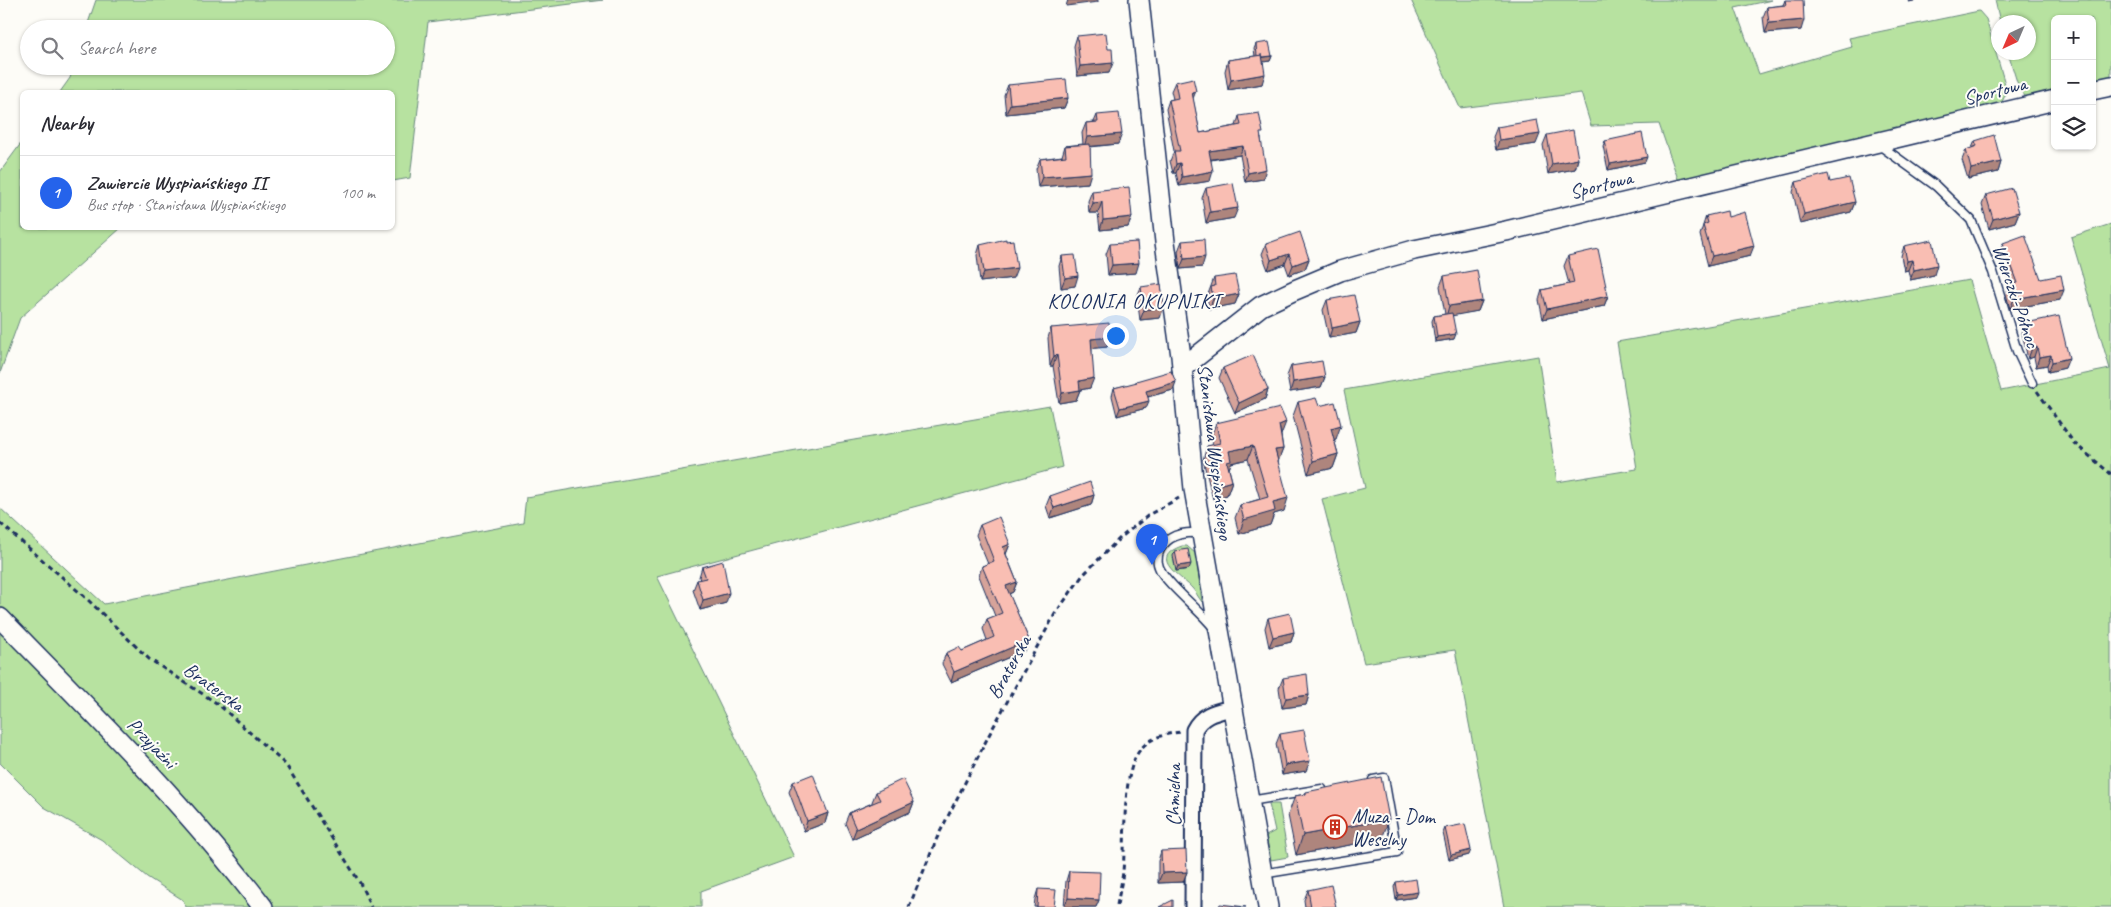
<!DOCTYPE html>
<meta charset="utf-8">
<style>
body{margin:0;font-family:Caveat,sans-serif;background:#f7f7f7;color:#2b2b33}
.controls{position:absolute;right:15px;top:15px;display:grid;overflow:hidden;border-radius:8px;box-shadow:0 1px 4px #0004}
.controls button{width:45px;height:45px;display:grid;place-items:center;padding:0;border:0;border-bottom:1px solid #e1e1e2;background:#fff;color:#2b2b33;font:25px sans-serif}
.compass{position:absolute;left:1991px;top:15px;width:45px;height:45px;border-radius:50%;background:#fff;box-shadow:0 1px 4px #0004;rotate:224deg}
.you{position:absolute;left:1115px;top:335px;width:18px;height:18px;margin:-12px;border:4px solid #fff;border-radius:50%;background:#1a73e8;box-shadow:0 0 0 8px #1a73e833}
.badge{display:grid;place-items:center;width:32px;height:32px;border-radius:50%;background:#2563eb;color:#fff;font-size:16px;font-weight:700}
.pin{position:absolute;translate:-50% -41px;filter:drop-shadow(0 1px 2px #0008)}
.pin::after{content:'';position:absolute;top:26px;width:18px;height:15px;background:inherit;clip-path:polygon(0 0,100% 0,50% 100%)}
.list{margin:0;padding:0;list-style:none}
h2{display:flex;justify-content:space-between;align-items:center;height:65px;margin:0;padding:0 20px;font-size:21px}
h2 small{font-size:16px;font-weight:400;color:#7c7c81}
.list li{display:grid;grid-template-columns:32px 1fr auto;gap:15px;align-items:center;box-sizing:border-box;height:75px;padding:0 20px;border-top:1px solid #e1e1e2}
.list b{display:block;font-size:19px;white-space:nowrap}
.list p{margin:0;font-size:16px;white-space:nowrap;color:#7c7c81}
.list em{font-size:16px;font-style:normal;color:#7c7c81}
.icon{flex:none;width:28px;height:28px;fill:none;stroke:currentColor;stroke-width:2;stroke-linecap:round;stroke-linejoin:round}
.map{position:relative;flex:none;width:2111px;height:907px;overflow:hidden}
.search{position:absolute;background:#fff;box-shadow:0 1px 4px #0004;left:20px;top:20px;width:375px;height:55px;display:flex;align-items:center;gap:12px;box-sizing:border-box;padding:0 18px;border-radius:28px;color:#7c7c81;font-size:19px}
.panel{position:absolute;background:#fff;box-shadow:0 1px 4px #0004;left:20px;top:90px;width:375px;height:140px;border-radius:8px}
.map>svg:first-child{display:block}
.green{fill:#b7e2a0;stroke:#69887f}
.lines{fill:none;stroke-linecap:round;stroke-linejoin:round}
.service-casing{stroke:#1b2f5e;stroke-width:11}
.minor-casing{stroke:#1b2f5e;stroke-width:19}
.tertiary-casing{stroke:#1b2f5e;stroke-width:22}
.path{stroke:#1b2f5e;stroke-width:3;stroke-dasharray:5 4;stroke-linecap:butt}
.service{stroke:#fdfcf7;stroke-width:8}
.minor{stroke:#fdfcf7;stroke-width:15}
.tertiary{stroke:#fdfcf7;stroke-width:19}
.wall{fill:#d6a39a;stroke:#1b2f5e}
.shaded-wall{fill:#ae857d;stroke:#1b2f5e}
.building{fill:#f9beb3;stroke:#1b2f5e}
.labels{text-anchor:middle;dominant-baseline:central;stroke-width:4;stroke-linejoin:round;paint-order:stroke}
.street-label{font-size:20px;fill:#1b2f5e;stroke:#fdfcf7}
.poi-label{font-size:20px;fill:#1b2f5e;stroke:#fdfcf7;text-anchor:start}
.neighbourhood-label{font-size:21px;letter-spacing:1px;fill:#1b2f5e;stroke:#fdfcf7}
</style>
<div class="map">
<svg width="2111" height="907" viewBox="0 0 2111 907">
<rect width="100%" height="100%" fill="#fdfcf7"/>
<filter id="ink" filterUnits="userSpaceOnUse"><feTurbulence type="fractalNoise" baseFrequency=".02" numOctaves="2"/><feDisplacementMap in="SourceGraphic" scale="10" xChannelSelector="R" yChannelSelector="G"/><feConvolveMatrix kernelMatrix="1 2 1 2 8 2 1 2 1" color-interpolation-filters="sRGB"/></filter>
<g filter="url(#ink)">
<g class="green">
<path d="M96 0H603L428 22 410 178 393 181 392 92H60L70 78 74 66H386V29H86Z"/>
<path d="M1411 0H1772L1735 8 1759 74 1852 47 1849 38 1979 11 1986 19 2007 91 2002 102 1989 106 1800 151 1679 182 1659 124 1591 126 1581 93 1460 108Z"/>
<path d="M1995 0H2111V76L2092 81V19H2055V91L2025 99 2017 82 2008 53 2028 52V22H2000Z"/>
<path d="M22 142V228H121L20 318 0 373V172Z"/>
<path d="M2111 224V907H1504L1455 650 1364 663 1322 499 1365 488 1344 390 1538 356 1557 482 1637 469 1617 342 1969 280 2001 391 2110 369 2071 237Z"/>
<path d="M1050 406 1062 467 657 576 794 857 701 891V907H186L183 900 147 877 102 840 44 807 0 763V508L104 604 523 523 526 497Z"/>
<path d="M1182 546H1187L1196 554 1202 602C1198 597 1196 592 1192 588 1181 576 1147 558 1182 546Z"/>
<path d="M1269 804H1279L1288 857 1271 860 1266 836 1275 831Z"/>
</g>
<g class="lines">
<g class="service-casing">
<g id="service">
<path d="M1878 144 1936 186 1971 220 1993 272 2017 351 2032 383"/>
<path d="M1202 533C1187 532 1173 533 1163 545 1158 550 1156 560 1159 567 1164 582 1201 611 1213 627"/>
<path d="M1250 801 1322 789"/>
<path d="M1262 874 1397 852 1384 778 1373 780"/>
</g>
</g>
<g class="minor-casing">
<path id="minor" d="M1193 907 1194 730C1202 714 1216 712 1232 708"/>
</g>
<g class="tertiary-casing">
<g id="tertiary">
<path d="M1139 0 1165 242 1181 356 1194 489 1268 907"/>
<path d="M2092 90 2111 86"/>
<path d="M1182 368 1261 306 1295 290 1340 271 1414 250 1506 231 2055 100"/>
<path d="M0 618C91 711 184 803 263 907"/>
</g>
</g>
<g class="path">
<path d="M2037 391 2074 443 2111 474"/>
<path d="M0 523 86 598 149 659 218 704 286 765 360 883 371 907"/>
<path d="M1117 905C1119 894 1122 882 1123 871 1126 840 1121 773 1140 750 1150 737 1165 734 1181 732"/>
<path d="M909 907 937 838 989 735 1055 614 1083 575 1120 538 1150 514 1179 498"/>
</g>
<use href="#service" class="service"/>
<use href="#minor" class="minor"/>
<use href="#tertiary" class="tertiary"/>
</g>
<g class="wall">
<path d="M1785 0 1801 30 1765 33 1763 17 1767 7 1783 5Z"/>
<path d="M1077 36 1108 49 1109 73 1077 76 1074 46Z"/>
<path d="M1256 44 1272 56 1270 61 1263 62 1262 84 1228 90 1225 71 1228 60 1255 56 1254 49Z"/>
<path d="M1175 82 1193 99 1200 133 1236 126 1239 116 1261 138 1263 179 1245 182 1240 155 1211 160 1210 181 1179 186 1176 173H1173L1170 161 1174 151 1166 109 1169 100 1173 99 1171 91Z"/>
<path d="M1008 85 1068 98 1064 108 1006 114 1004 95Z"/>
<path d="M1097 115 1118 144 1090 147 1088 183 1038 187 1036 169 1040 159 1062 156 1065 146 1083 144 1082 133 1086 123 1094 122Z"/>
<path d="M1497 127 1536 144 1496 150 1493 137Z"/>
<path d="M1547 135 1578 159 1575 169 1548 174 1543 145Z"/>
<path d="M1605 141 1645 162 1608 170 1603 146Z"/>
<path d="M1975 141 2001 162 1998 172 1968 179 1962 160 1966 150 1972 148Z"/>
<path d="M1796 182H1830L1855 202 1851 212 1800 224 1793 192Z"/>
<path d="M1206 188 1234 218 1206 223 1202 198Z"/>
<path d="M1092 191 1132 217 1128 227 1100 230 1098 213H1089L1088 201Z"/>
<path d="M1986 195 2019 212 2015 222 1989 229 1982 205Z"/>
<path d="M1706 216 1728 217 1750 256 1708 266 1700 235Z"/>
<path d="M1182 241 1202 267 1180 269 1178 251Z"/>
<path d="M2003 243 2041 279 2060 300 2010 309 2006 294 2010 284H2011L1999 254Z"/>
<path d="M1110 244 1136 273 1108 275 1106 254Z"/>
<path d="M1266 244 1309 259 1305 269 1289 275 1285 264 1268 270 1262 254Z"/>
<path d="M980 245 1013 278 980 282 977 255Z"/>
<path d="M1904 246 1934 275 1910 280 1908 270 1904 271 1901 256Z"/>
<path d="M1062 256 1075 286 1061 288 1059 266Z"/>
<path d="M1568 256 1608 296 1604 306 1543 319 1539 300 1542 290 1569 284 1564 266Z"/>
<path d="M1444 276 1482 301 1478 311 1452 315 1454 339 1435 342 1432 321 1434 316 1445 314 1440 286Z"/>
<path d="M1214 278 1239 294 1235 304 1209 309 1207 297Z"/>
<path d="M1141 287 1160 318 1140 320 1137 297Z"/>
<path d="M1327 300 1360 322 1356 333 1329 338 1323 310Z"/>
<path d="M2026 323 2065 368 2048 372 2047 365 2036 367 2034 357 2028 359 2022 333Z"/>
<path d="M1051 328 1110 337 1107 347 1092 348 1090 388 1080 390 1076 400 1059 403 1053 366H1050L1048 338Z"/>
<path d="M1291 366 1325 377 1321 387 1290 392 1287 376Z"/>
<path d="M1223 368 1268 389 1265 399 1235 413 1219 378Z"/>
<path d="M1136 381 1173 390 1148 397 1146 408 1117 416 1112 396 1114 388 1136 383Z"/>
<path d="M1298 402 1319 406 1336 439H1334L1338 454 1333 468 1308 474 1293 416Z"/>
<path d="M1216 423 1281 435 1283 449 1278 461 1284 511 1274 514 1270 525 1239 534 1235 518 1240 505 1260 499 1248 459 1231 463 1229 469 1232 481 1227 495 1213 499 1203 460 1207 446 1213 445 1211 436Z"/>
<path d="M1094 495 1091 505 1050 518 1046 506 1050 496Z"/>
<path d="M980 525 1010 544 1006 554 1017 582 1013 592 1009 594 1029 640 1026 650 951 682 942 664 946 653 962 651 987 640 983 629 987 619 995 616 979 576 982 566 988 564 976 535Z"/>
<path d="M1175 551 1189 569 1176 571 1173 556Z"/>
<path d="M702 567 726 603 700 610 693 590 697 580H700L699 577Z"/>
<path d="M1268 618 1294 632 1291 642 1269 647 1265 628Z"/>
<path d="M1283 678 1309 695 1306 705 1282 708 1279 688Z"/>
<path d="M1280 734 1306 771 1282 775 1276 744Z"/>
<path d="M793 782 828 813 825 823 804 831 789 792Z"/>
<path d="M876 792 914 802 910 812 852 839 845 823 849 813 872 803V802Z"/>
<path d="M1306 792 1382 839 1296 855 1288 815 1295 796 1305 794Z"/>
<path d="M1445 828 1469 855 1449 860 1443 833Z"/>
<path d="M1161 851 1187 872 1183 882 1158 883V861Z"/>
<path d="M1069 871 1099 900 1096 907H1064L1066 881Z"/>
<path d="M1396 882 1416 897 1396 900 1394 887Z"/>
<path d="M1038 889 1054 907H1034L1035 899Z"/>
<path d="M1308 890 1336 907H1305L1304 900Z"/>
</g>
<g class="shaded-wall">
<path d="M1068 0H1098V2L1066 6Z"/>
<path d="M1910 0H1919L1909 2Z"/>
<path d="M1804 20 1801 30 1765 33 1769 23Z"/>
<path d="M1272 56 1270 61 1256 63 1258 58Z"/>
<path d="M1113 63 1109 73 1077 76 1080 66Z"/>
<path d="M1265 74 1262 84 1228 90 1231 80Z"/>
<path d="M1196 91 1192 101V92Z"/>
<path d="M1068 98 1064 108 1006 114 1010 104Z"/>
<path d="M1122 134 1118 144 1084 147 1087 137Z"/>
<path d="M1540 134 1536 144 1496 150 1499 140Z"/>
<path d="M1243 146 1240 155 1206 160 1209 151Z"/>
<path d="M1647 157 1645 162 1608 170 1610 164Z"/>
<path d="M1578 159 1575 169 1548 174 1552 164Z"/>
<path d="M2001 162 1998 172 1968 179 1971 169Z"/>
<path d="M1180 163 1176 173H1173L1176 164Z"/>
<path d="M1266 169 1263 179 1245 182 1248 173Z"/>
<path d="M1213 171 1210 181 1179 186 1182 177Z"/>
<path d="M1091 173 1088 183 1038 187 1042 177Z"/>
<path d="M1102 202 1098 213H1089L1093 203Z"/>
<path d="M1855 202 1851 212 1800 224 1804 214Z"/>
<path d="M1238 208 1234 218 1206 223 1210 212Z"/>
<path d="M2019 212 2015 222 1989 229 1993 219Z"/>
<path d="M1132 217 1128 227 1100 230 1103 220Z"/>
<path d="M1754 246 1750 256 1708 266 1712 256Z"/>
<path d="M1289 254 1285 264 1268 270 1271 260Z"/>
<path d="M1205 257 1202 267 1180 269 1184 259Z"/>
<path d="M1309 259 1305 269 1289 275 1293 265Z"/>
<path d="M1912 260 1908 270 1904 271 1907 261Z"/>
<path d="M1139 263 1136 273 1108 275 1112 265Z"/>
<path d="M1937 265 1934 275 1910 280 1914 270Z"/>
<path d="M1017 268 1013 278 980 282 984 272Z"/>
<path d="M1078 276 1075 286 1061 288 1065 278Z"/>
<path d="M2064 290 2060 300 2010 309 2014 299Z"/>
<path d="M1239 294 1235 304 1209 309 1213 299Z"/>
<path d="M1608 296 1604 306 1543 319 1547 309Z"/>
<path d="M1482 301 1478 311 1446 317 1449 306Z"/>
<path d="M1164 307 1160 318 1140 320 1144 310Z"/>
<path d="M1360 322 1356 333 1329 338 1332 328Z"/>
<path d="M1456 334 1454 339 1435 342 1437 337Z"/>
<path d="M1110 337 1107 347 1088 349 1091 339Z"/>
<path d="M2037 347 2034 357 2028 359 2032 348Z"/>
<path d="M1057 355 1053 366H1050L1054 356Z"/>
<path d="M2051 355 2047 365 2036 367 2039 357Z"/>
<path d="M2069 358 2065 368 2048 372 2052 362Z"/>
<path d="M1325 377 1321 387 1290 392 1293 382Z"/>
<path d="M1094 378 1090 388 1075 391 1079 381Z"/>
<path d="M1176 382 1173 390 1143 398 1146 391Z"/>
<path d="M1268 389 1265 399 1235 413 1239 403Z"/>
<path d="M1080 390 1076 400 1059 403 1062 393Z"/>
<path d="M1149 401 1146 408 1117 416 1120 408Z"/>
<path d="M1286 422 1281 435 1279 425Z"/>
<path d="M1341 425 1336 439 1326 441 1331 428Z"/>
<path d="M1253 446 1248 459 1231 463 1227 475 1222 476 1229 451Z"/>
<path d="M1283 449 1278 462 1275 450Z"/>
<path d="M1338 454 1333 468 1308 474 1313 461Z"/>
<path d="M1232 481 1227 495 1213 499 1218 485Z"/>
<path d="M1094 495 1091 505 1050 518 1054 508Z"/>
<path d="M1288 498 1284 511 1274 514 1270 525 1239 534 1244 520 1273 502Z"/>
<path d="M1010 544 1006 554 999 557 1003 547Z"/>
<path d="M1191 564 1189 569 1176 571 1178 566Z"/>
<path d="M1017 582 1013 592 1002 597 1006 586Z"/>
<path d="M729 593 726 603 700 610 703 600Z"/>
<path d="M1294 632 1291 642 1269 647 1273 637Z"/>
<path d="M1029 640 1026 650 951 682 954 672Z"/>
<path d="M1309 695 1306 705 1282 708 1286 698Z"/>
<path d="M1310 761 1306 771 1282 775 1285 765Z"/>
<path d="M914 802 910 812 852 839 856 829Z"/>
<path d="M828 813 825 823 804 831 807 821Z"/>
<path d="M1389 819 1382 839 1296 855 1303 835Z"/>
<path d="M1471 850 1469 855 1449 860 1451 855Z"/>
<path d="M1187 872 1183 882 1158 883 1162 873Z"/>
<path d="M1418 892 1416 897 1396 900 1398 895Z"/>
<path d="M1068 898 1099 900 1096 907H1064Z"/>
</g>
<g class="building">
<path d="M1785 0H1803L1804 20 1769 23 1767 7 1786 5Z"/>
<path d="M1106 33 1108 49H1112L1113 63 1080 66 1077 36Z"/>
<path d="M1269 42 1272 56 1263 57 1262 55 1257 56 1256 44Z"/>
<path d="M1262 55 1265 74 1231 80 1228 60Z"/>
<path d="M1193 78 1196 91 1192 92 1200 133 1241 125 1239 116 1259 113 1263 133H1260L1266 169 1248 173 1243 146 1209 151 1213 171 1182 177 1180 163 1176 164 1174 151H1180L1169 100 1178 98 1175 82Z"/>
<path d="M1066 79 1068 98 1010 104 1008 85Z"/>
<path d="M1119 113 1122 134 1087 137 1086 123 1098 122 1097 115Z"/>
<path d="M1537 120 1540 134 1499 140 1497 127Z"/>
<path d="M1573 130 1578 159 1552 164 1547 135Z"/>
<path d="M1642 133 1647 157 1610 164 1605 141Z"/>
<path d="M1994 135 2001 162 1971 169 1966 150 1977 146 1975 141Z"/>
<path d="M1090 144 1091 173 1042 177 1040 159 1066 156 1065 146Z"/>
<path d="M1828 174 1830 182 1849 178 1855 202 1804 214 1796 182Z"/>
<path d="M1233 183 1238 208 1210 212 1206 188Z"/>
<path d="M1129 187 1132 217 1103 220 1102 202 1093 203 1092 191Z"/>
<path d="M2012 188 2019 212 1993 219 1986 195Z"/>
<path d="M1727 211 1728 217 1745 212 1754 246 1712 256 1703 225 1708 223 1706 216Z"/>
<path d="M1300 232 1309 259 1293 265 1289 254 1271 260 1266 244Z"/>
<path d="M2025 235 2041 279 2061 275 2064 290 2014 299 2010 284 2018 283 2003 243Z"/>
<path d="M1006 239V241L1013 240 1017 268 984 272 980 245Z"/>
<path d="M1204 239 1205 257 1184 259 1182 241Z"/>
<path d="M1932 240 1937 265 1914 270 1912 260 1907 261 1904 246Z"/>
<path d="M1137 242 1139 263 1112 265 1110 244Z"/>
<path d="M1598 249 1608 296 1547 309 1542 290 1574 283 1568 256Z"/>
<path d="M1075 255 1078 276 1065 278 1062 256Z"/>
<path d="M1477 270 1482 301 1449 306 1444 276Z"/>
<path d="M1235 275 1239 294 1213 299 1211 287 1215 286 1214 278Z"/>
<path d="M1161 284 1164 307 1144 310 1141 287Z"/>
<path d="M1354 295 1360 322 1332 328 1327 300Z"/>
<path d="M1452 313 1456 334 1437 337 1434 316Z"/>
<path d="M2059 316 2069 358 2052 362 2051 355 2039 357 2037 347 2032 348 2026 323Z"/>
<path d="M1109 323 1110 337 1091 339 1094 378 1079 381 1080 390 1062 393 1057 355 1054 356 1051 328Z"/>
<path d="M1253 355 1268 389 1239 403 1223 368Z"/>
<path d="M1322 361 1325 377 1293 382 1291 366Z"/>
<path d="M1171 371 1176 382 1146 391 1149 401 1120 408 1114 388 1137 382 1136 381Z"/>
<path d="M1316 398 1319 406 1335 402 1341 425 1331 428 1338 454 1313 461 1298 402Z"/>
<path d="M1280 408 1286 422 1279 425 1283 449 1275 450 1288 498 1273 502 1275 511 1244 520 1240 505 1268 497 1253 446 1229 451 1231 461 1227 462 1232 481 1218 485 1207 446 1220 443 1216 423Z"/>
<path d="M1090 482 1094 495 1054 508 1050 496Z"/>
<path d="M999 517 1010 544 1003 547 1017 582 1006 586 1029 640 954 672 946 653 959 647 962 651 994 637 987 619 1002 613 982 566 994 561 980 525Z"/>
<path d="M1188 549 1191 564 1178 566 1175 551Z"/>
<path d="M723 561 729 593 703 600 697 580 706 578 702 567Z"/>
<path d="M1290 613 1294 632 1273 637 1268 618Z"/>
<path d="M1307 674 1309 695 1286 698 1283 678Z"/>
<path d="M1304 730 1310 761 1285 765 1280 734Z"/>
<path d="M813 774 828 813 807 821 793 782Z"/>
<path d="M1381 777 1389 819 1303 835 1295 796 1306 794V792Z"/>
<path d="M903 779 914 802 856 829 849 813 880 800 876 792Z"/>
<path d="M1465 824 1471 850 1451 855 1445 828Z"/>
<path d="M1186 850 1187 872 1162 873 1161 851Z"/>
<path d="M1069 871 1100 872 1099 900 1068 898Z"/>
<path d="M1416 879 1418 892 1398 895 1396 882Z"/>
<path d="M1331 885 1336 907H1311L1308 890Z"/>
<path d="M1038 889 1056 890 1054 907H1037Z"/>
<path d="M1173 900V907H1159Z"/>
<path d="M1220 904 1246 907H1219Z"/>
</g>
</g>
<defs>
<g id="building-ring" transform="scale(1.25)"><circle r="9.5" fill="#fdfcf7" stroke="#c8321e" stroke-width="1.5"/><path d="M-4-6H4V6H1V3H-1V6H-4ZM-2.5-4.3h1.7v1.8h-1.7ZM.8-4.3h1.7v1.8H.8ZM-2.5-1h1.7V.8h-1.7ZM.8-1h1.7V.8H.8Z" fill="#c8321e"/></g>
</defs>
<g fill-rule="evenodd">
<use href="#building-ring" x="1335" y="827"/>
</g>
<g class="labels">
<g class="street-label">
<text transform="translate(1995 91) rotate(-14)">Sportowa</text>
<text transform="translate(1601 185) rotate(-14)">Sportowa</text>
<text transform="translate(2016 296) rotate(71)">Wierczki-Północ</text>
<text transform="translate(1215 452) rotate(83)">Stanisława Wyspiańskiego</text>
<text transform="translate(1009 667) rotate(-61)">Braterska</text>
<text transform="translate(214 687) rotate(36)">Braterska</text>
<text transform="translate(152 743) rotate(46)">Przyjaźni</text>
<text transform="translate(1173 795) rotate(-90)">Chmielna</text>
</g>
<g class="poi-label">
<text x="1352" y="816">Muza - Dom<tspan x="1352" dy="23">Weselny</tspan></text>
</g>
<g class="neighbourhood-label">
<text x="1134" y="301">KOLONIA OKUPNIKI</text>
</g>
</g>
</svg>
<div class="controls">
<button>+</button>
<button>−</button>
<button><svg class="icon" aria-label="layers" viewBox="0 0 24 24"><path d="M12 4l9 5-9 5-9-5zM3 14l9 5 9-5"/></svg></button>
</div>
<svg class="compass" viewBox="-18 -18 36 36"><path d="M0-13l5 13h-10z" fill="#e53935"/><path d="M0 13l5-13h-10z" fill="#7c7c81"/></svg>
<div class="you"></div>
<div class="pin badge" style="left:1152px;top:565px">1</div>
<div class="search"><svg class="icon" aria-label="search" viewBox="0 0 24 24"><circle cx="10" cy="10" r="6"/><path d="M15 15l6 6"/></svg>Search here</div>
<section class="panel">
<h2>Nearby<small></small></h2>
<ul class="list">
<li><span class="badge">1</span><div><b>Zawiercie Wyspiańskiego II</b><p>Bus stop · Stanisława Wyspiańskiego</p></div><em>100 m</em></li>
</ul>
</section>
</div>
